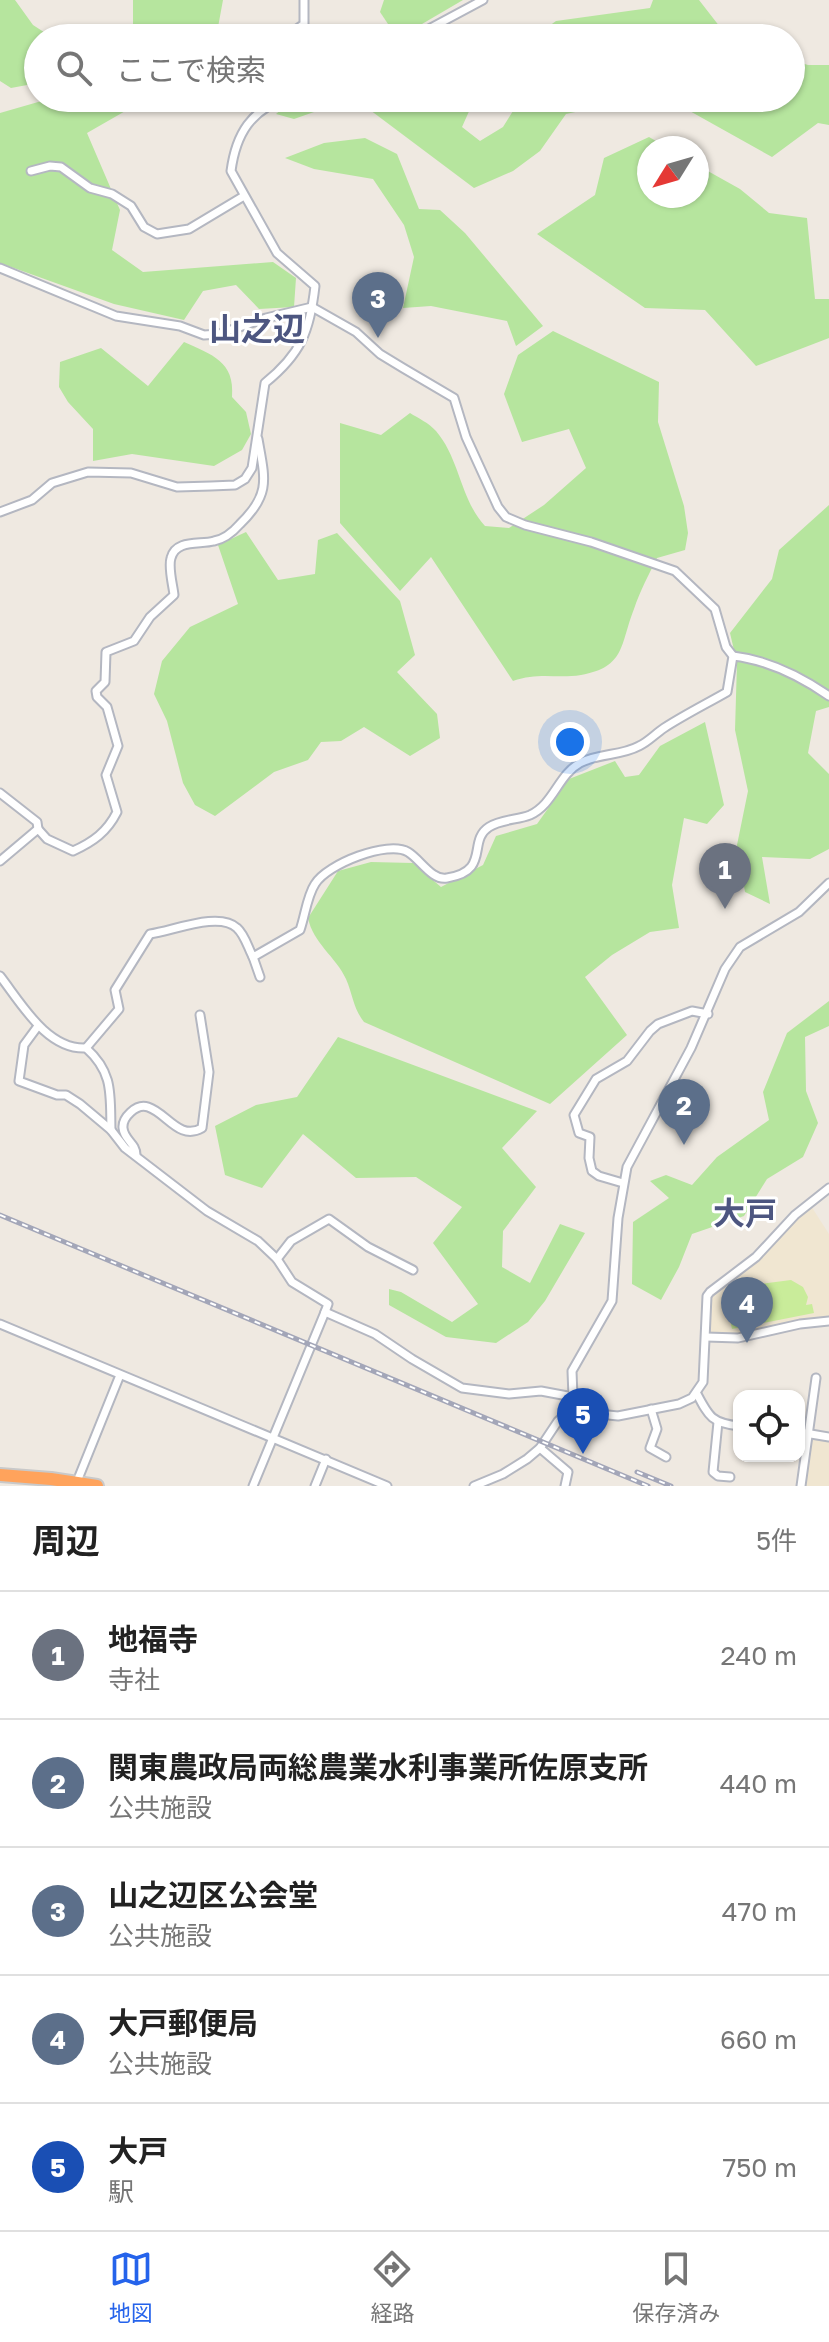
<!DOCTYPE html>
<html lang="ja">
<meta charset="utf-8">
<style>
body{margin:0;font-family:"Golos Text","Noto Sans JP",sans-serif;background:#f2f2f2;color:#222}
.controls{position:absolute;right:24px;bottom:24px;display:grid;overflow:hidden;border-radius:16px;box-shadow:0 2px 6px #0004}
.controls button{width:72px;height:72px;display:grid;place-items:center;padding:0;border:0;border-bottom:2px solid #e0e0e0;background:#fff;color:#222;font:40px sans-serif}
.compass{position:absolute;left:637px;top:136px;width:72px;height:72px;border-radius:50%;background:#fff;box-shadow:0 2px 6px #0004;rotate:233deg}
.you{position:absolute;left:570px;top:742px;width:28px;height:28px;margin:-20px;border:6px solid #fff;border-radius:50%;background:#1a73e8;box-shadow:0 0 0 12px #1a73e833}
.badge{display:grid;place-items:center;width:52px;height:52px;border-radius:50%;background:#2563eb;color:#fff;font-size:26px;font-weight:700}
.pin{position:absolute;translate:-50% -66px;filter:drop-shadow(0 2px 4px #0008)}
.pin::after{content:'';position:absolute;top:42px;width:28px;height:24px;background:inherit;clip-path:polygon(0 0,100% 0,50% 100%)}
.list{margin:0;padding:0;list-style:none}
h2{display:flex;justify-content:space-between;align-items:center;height:104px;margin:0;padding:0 32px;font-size:34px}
h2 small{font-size:26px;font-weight:400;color:#767676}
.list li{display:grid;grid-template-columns:52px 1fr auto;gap:24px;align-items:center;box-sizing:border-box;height:128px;padding:0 32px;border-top:2px solid #e0e0e0}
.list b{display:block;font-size:30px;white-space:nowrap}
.list p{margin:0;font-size:26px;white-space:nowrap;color:#767676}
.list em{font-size:26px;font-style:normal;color:#767676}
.icon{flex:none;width:44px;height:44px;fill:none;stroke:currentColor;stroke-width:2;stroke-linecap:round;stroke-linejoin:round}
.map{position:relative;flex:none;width:829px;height:1486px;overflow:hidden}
.search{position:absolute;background:#fff;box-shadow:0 2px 6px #0004;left:24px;right:24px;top:24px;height:88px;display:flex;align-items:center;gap:20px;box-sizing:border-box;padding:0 28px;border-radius:44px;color:#767676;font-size:30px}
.sheet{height:744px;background:#fff}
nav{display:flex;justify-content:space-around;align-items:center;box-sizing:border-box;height:112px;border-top:2px solid #e0e0e0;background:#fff;font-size:22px;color:#767676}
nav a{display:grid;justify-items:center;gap:4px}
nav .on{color:#2563eb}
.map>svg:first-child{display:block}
.education{fill:#f0e6d1}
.green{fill:#b6e59e}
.pitch{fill:#c9ec9a}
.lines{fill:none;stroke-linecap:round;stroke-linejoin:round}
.street-casing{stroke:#b4b7c1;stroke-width:11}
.highway-casing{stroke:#c9c9c9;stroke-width:16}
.street{stroke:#fff;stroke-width:7}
.highway{stroke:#ffa35c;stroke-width:12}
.rail-casing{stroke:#a3a6b8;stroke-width:5}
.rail{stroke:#fff;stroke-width:2;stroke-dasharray:6;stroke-linecap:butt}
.labels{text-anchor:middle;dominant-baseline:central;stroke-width:6;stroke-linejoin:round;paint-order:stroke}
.quarter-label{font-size:32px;font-weight:bold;fill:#4d5680;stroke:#fff}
</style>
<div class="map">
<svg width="829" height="1486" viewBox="0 0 829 1486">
<rect width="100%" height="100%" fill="#efe9e1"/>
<g class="education">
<path d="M811 1206 829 1234V1318L799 1319 738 1335 710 1332V1296Z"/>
<path d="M814 1439 829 1441V1486H804L810 1442Z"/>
</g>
<g class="green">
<path d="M0 0H15L33 25 53 38H38V83L11 88 0 81Z"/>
<path d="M133 0H223L216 38H122L133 36Z"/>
<path d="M384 0H463L422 24 392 30 380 12Z"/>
<path d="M653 0H699L720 27 736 38H542L541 32 556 21 650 8Z"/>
<path d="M791 60 808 65H829V125L818 123 772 157 670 100 672 98H791Z"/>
<path d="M52 98H148L87 133 120 210 112 250 143 272 273 262 296 278 294 307 259 309 236 285 203 291 184 320 114 304 0 263V113Z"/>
<path d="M295 98H475L462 127 480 141 503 127 521 98H640L566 114 540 151 513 171 474 188 354 98 294 119 276 114Z"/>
<path d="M649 137 668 148H649V196H697V165L740 189 769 213 807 218 815 299H829V338L756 366 705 310 645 308 537 234 595 195 604 158Z"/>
<path d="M365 138 397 154 419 209 440 210 465 233 543 326 516 346 507 321 431 306 403 308 414 257 404 225 373 179 314 169 285 158 324 143Z"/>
<path d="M553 331 659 382 658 422 684 506 688 533 685 550 657 558C649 574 640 591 634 609 620 644 626 667 581 675 557 679 539 672 513 681L431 557 400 591 340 523V423L381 435 410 413C418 418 429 423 436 431 460 459 460 499 485 526L509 528 544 505 586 468 569 429 522 442 504 394 518 355Z"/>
<path d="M184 342C212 355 235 361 232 397L246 412 251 434 242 450 214 466 132 454 93 461V429L68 402 59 387 60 362 101 348 148 386Z"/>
<path d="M829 505V707L816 711 808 753 829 774V849L810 859 762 857 770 904 745 892 737 845 748 791 735 730 737 663 730 633 772 579 779 550Z"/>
<path d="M246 532 278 580 315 574 318 540 337 533 400 601 415 655 397 672 437 714 440 738 410 756 364 727 341 741 321 742 308 760 274 772 215 816 195 805 183 783 167 721 154 694 162 661 190 627 238 604 218 545Z"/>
<path d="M705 722 724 805 707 824 684 818 672 885 679 928 650 932 612 955 585 977 627 1035 550 1104 364 1022C353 1008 353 995 346 979 336 957 313 943 308 918L338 871 371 862 413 863 441 887 483 865 496 836 537 824 569 779 615 761 625 777 639 775 660 746Z"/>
<path d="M829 1001V1026L805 1037 806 1091 818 1123 803 1157 767 1179 744 1216 692 1234 679 1267 661 1300 632 1284 633 1222 669 1198 650 1181 666 1175 692 1185 717 1157 769 1120 763 1092 787 1033Z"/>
<path d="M338 1037 537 1111 502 1148 536 1187 503 1231 502 1267 530 1283 560 1224 585 1233 545 1301 528 1322 496 1343 446 1337 389 1305V1289L401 1292 452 1322 478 1304 433 1243 462 1207 416 1177 356 1178 303 1134 262 1188 225 1175 215 1126 256 1105 297 1097Z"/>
</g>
<path class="pitch" d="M791 1280 803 1287 808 1297 806 1305 812 1304 814 1313 732 1329 730 1320 740 1318 736 1313 735 1299 745 1286Z"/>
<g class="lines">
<g class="street-casing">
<g id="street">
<path d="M284 38 304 24V0"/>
<path d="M412 38 483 0"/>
<path d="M31 171 50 166 61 167 90 188 112 194 131 206 144 227 157 234 189 229 244 196"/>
<path d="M0 268 116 316 180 326 204 335 219 334 266 318 312 307 356 332 380 354 403 368 454 398 466 437 498 507 506 517 525 525 591 542 675 571 715 609 726 647 733 656 727 692C706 704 684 715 664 728 655 734 648 742 639 746 621 756 599 753 580 763 558 775 554 804 530 815 518 820 501 819 489 827 467 841 491 871 447 878 432 881 420 859 408 852 388 840 327 864 315 884 307 896 305 916 300 930L253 957C248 948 245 935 237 928 219 911 173 931 150 934L115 990 119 1009 86 1048"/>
<path d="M0 512 32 500 52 483 88 472 131 473 177 487 211 486 235 485 245 479 252 468 265 383C301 354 310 331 315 286L277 253 231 171C236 134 251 109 288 98"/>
<path d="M733 656C768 660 800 676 829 696"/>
<path d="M0 793 37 822 38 829"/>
<path d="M0 861 38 829 47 839 73 851C93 842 107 832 117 812L106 775 118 746 107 707 97 697 96 691 105 682 106 652 134 641 150 617 174 595C173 585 168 568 171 558 176 539 200 545 214 541 225 539 233 532 240 524 271 494 265 479 258 439"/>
<path d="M253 957 260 977"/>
<path d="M0 976C21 1003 47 1050 86 1048 114 1073 110 1095 111 1130"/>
<path d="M38 1026 24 1045 19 1081 57 1095H66L80 1104 111 1130 125 1148 207 1211 258 1241 277 1259 292 1282 328 1304 325 1312"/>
<path d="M136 1155C136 1143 124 1140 123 1128 122 1118 136 1103 148 1107 167 1113 179 1141 202 1128L209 1072 200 1015"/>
<path d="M623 1183 599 1176 592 1171 589 1158 590 1137 579 1133 574 1115 596 1079 627 1061 650 1031 658 1024 692 1011 708 1014"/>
<path d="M277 1259 291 1241 329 1219 368 1247 413 1270"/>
<path d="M0 1324 387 1486"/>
<path d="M706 1337 738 1338 800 1324 829 1321"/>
<path d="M697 1394C709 1417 712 1423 739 1426"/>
<path d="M651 1409 657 1429 650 1448 666 1457"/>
<path d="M569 1411 618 1416 679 1404 692 1398 703 1382 707 1296 710 1292 756 1257 795 1215 829 1188"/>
<path d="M718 1422 713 1472 718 1476 730 1477"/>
<path d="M799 1432 829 1437"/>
<path d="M540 1448 568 1472 565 1486"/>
<path d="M76 1484 120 1375"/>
<path d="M253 1486 325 1312 375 1334 412 1359 462 1388 509 1394 541 1391 573 1397"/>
<path d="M315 1486 326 1459"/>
<path d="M474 1486 503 1474 527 1459 540 1448 558 1421 569 1411 573 1397 572 1371 612 1301 618 1218 627 1167 691 1048 725 969 740 947 799 912 829 883"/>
<path d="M801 1486 816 1378"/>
</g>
</g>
<g class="highway-casing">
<path id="highway" d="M0 1475 51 1479 97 1486"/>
</g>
<use href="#street" class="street"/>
<use href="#highway" class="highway"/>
<g class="rail-casing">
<g id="rail">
<path d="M0 1215 648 1486"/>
<path d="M637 1472 671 1486"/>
</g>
</g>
<use href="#rail" class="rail"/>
</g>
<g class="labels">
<g class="quarter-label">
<text x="257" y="328">山之辺</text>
<text x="745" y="1213">大戸</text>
</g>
</g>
</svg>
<div class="controls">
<button><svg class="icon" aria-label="locate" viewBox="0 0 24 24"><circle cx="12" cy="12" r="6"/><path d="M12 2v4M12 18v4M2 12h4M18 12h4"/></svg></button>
</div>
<svg class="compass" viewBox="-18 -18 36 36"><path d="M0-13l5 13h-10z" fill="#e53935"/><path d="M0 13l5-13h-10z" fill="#767676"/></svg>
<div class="you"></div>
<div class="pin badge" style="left:725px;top:909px;background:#6b7280">1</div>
<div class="pin badge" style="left:684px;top:1145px;background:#5c6f8a">2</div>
<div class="pin badge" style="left:378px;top:338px;background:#5c6f8a">3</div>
<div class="pin badge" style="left:747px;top:1343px;background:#5c6f8a">4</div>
<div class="pin badge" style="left:583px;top:1454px;background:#1a4fb4">5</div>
<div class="search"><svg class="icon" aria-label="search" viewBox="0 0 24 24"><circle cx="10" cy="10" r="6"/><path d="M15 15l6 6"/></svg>ここで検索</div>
</div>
<section class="sheet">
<h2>周辺<small>5件</small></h2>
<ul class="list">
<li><span class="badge" style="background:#6b7280">1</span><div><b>地福寺</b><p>寺社</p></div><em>240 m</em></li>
<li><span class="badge" style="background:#5c6f8a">2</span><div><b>関東農政局両総農業水利事業所佐原支所</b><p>公共施設</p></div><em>440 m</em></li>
<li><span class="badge" style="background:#5c6f8a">3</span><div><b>山之辺区公会堂</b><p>公共施設</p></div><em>470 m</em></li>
<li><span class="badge" style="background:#5c6f8a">4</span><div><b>大戸郵便局</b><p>公共施設</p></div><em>660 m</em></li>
<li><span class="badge" style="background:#1a4fb4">5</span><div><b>大戸</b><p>駅</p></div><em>750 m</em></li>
</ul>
</section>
<nav>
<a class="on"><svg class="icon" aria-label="map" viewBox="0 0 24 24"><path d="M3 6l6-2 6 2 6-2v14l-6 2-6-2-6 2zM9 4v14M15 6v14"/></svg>地図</a>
<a><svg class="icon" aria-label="directions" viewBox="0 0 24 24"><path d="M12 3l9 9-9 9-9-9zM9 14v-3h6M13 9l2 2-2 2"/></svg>経路</a>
<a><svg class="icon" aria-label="saved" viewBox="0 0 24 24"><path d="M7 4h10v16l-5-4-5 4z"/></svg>保存済み</a>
</nav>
